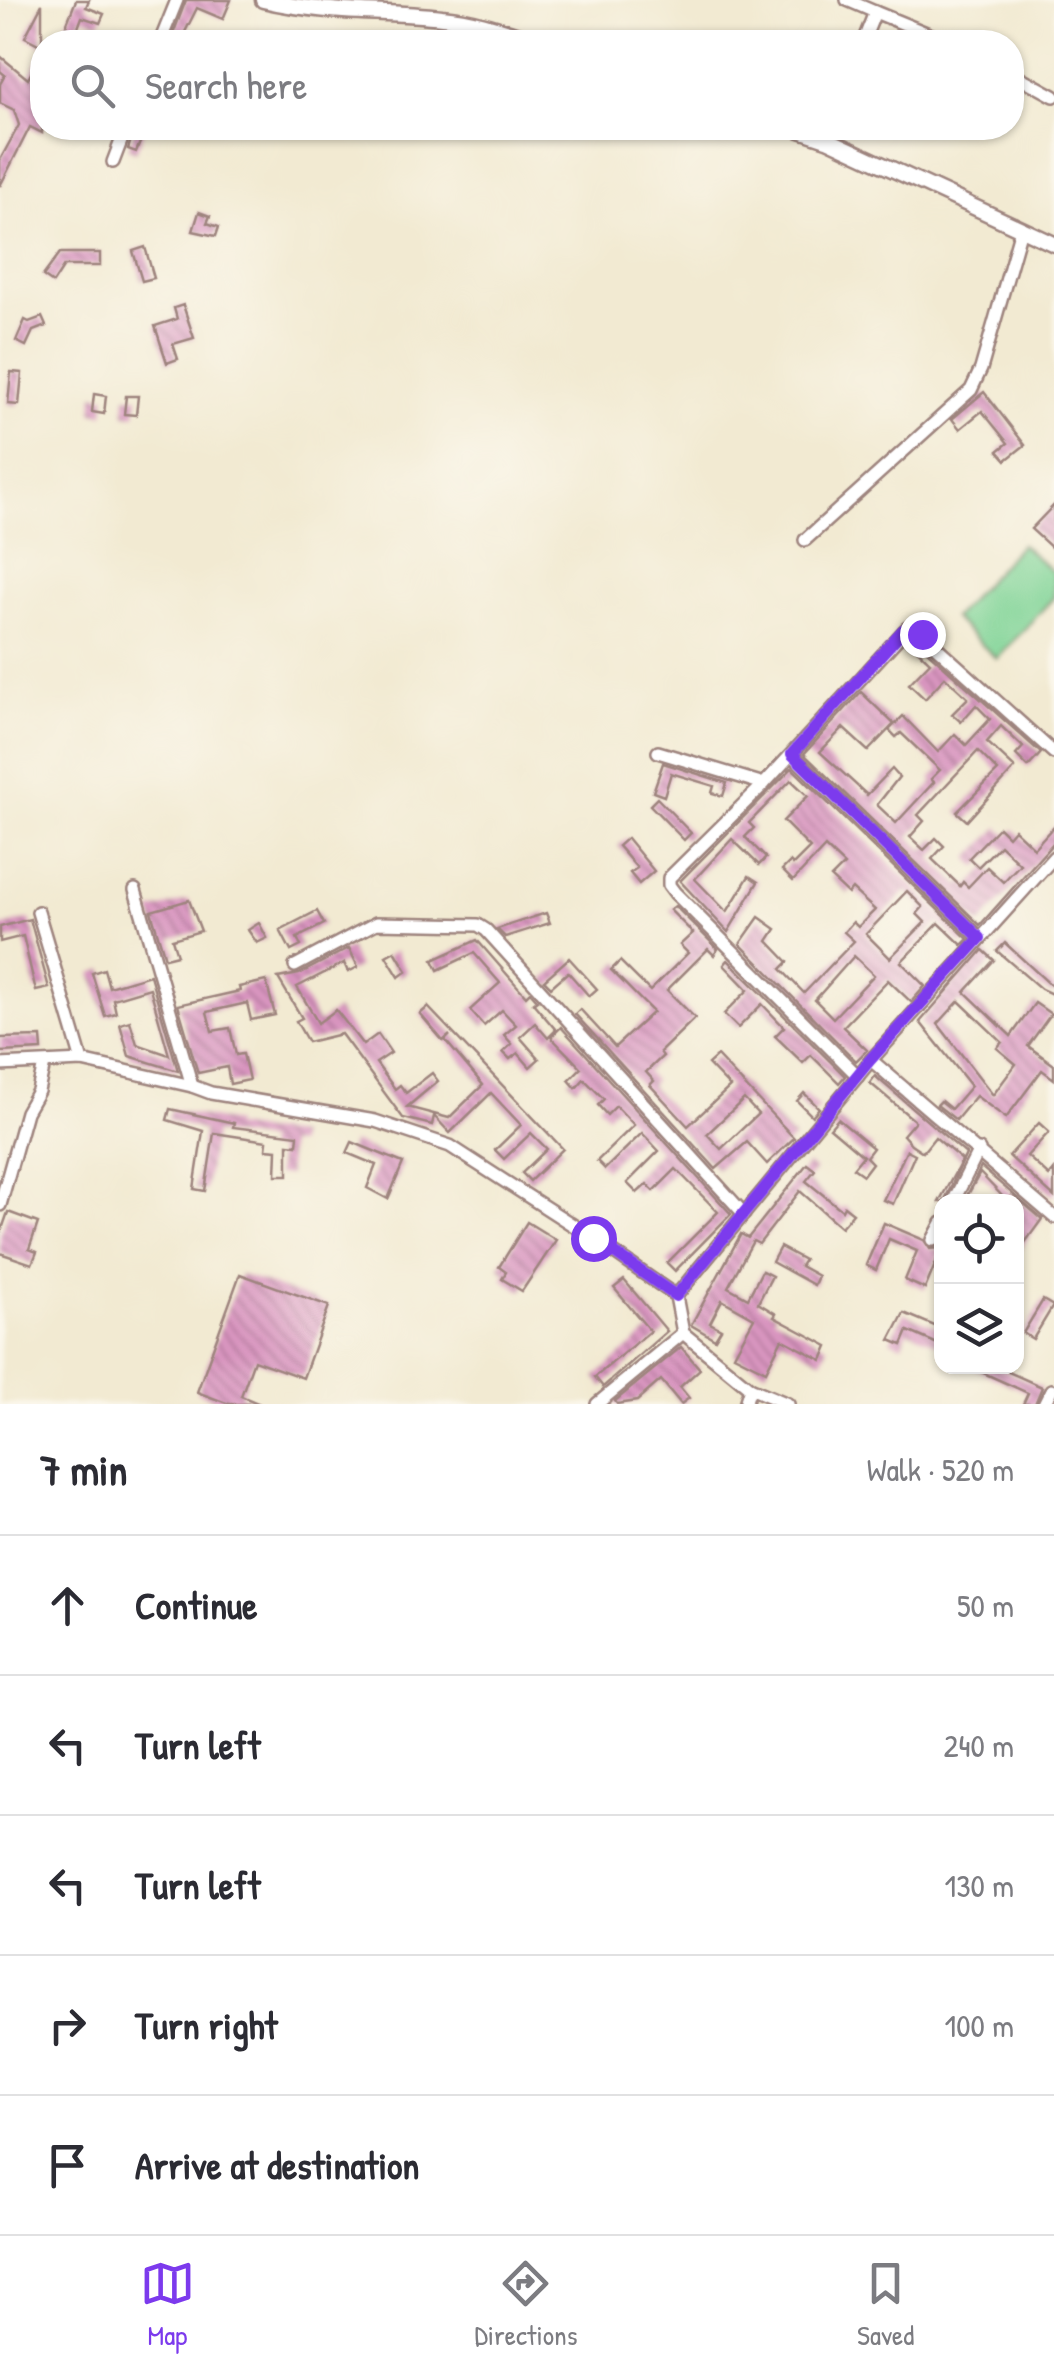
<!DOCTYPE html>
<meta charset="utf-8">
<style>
body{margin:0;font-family:"Patrick Hand",sans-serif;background:#f2f2f3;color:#2b2b33}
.controls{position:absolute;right:30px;bottom:30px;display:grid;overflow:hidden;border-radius:20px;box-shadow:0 2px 8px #0004}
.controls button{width:90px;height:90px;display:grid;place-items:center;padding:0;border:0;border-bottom:2px solid #e1e1e2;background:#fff;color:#2b2b33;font:50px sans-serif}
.stop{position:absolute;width:30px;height:30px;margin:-22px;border:8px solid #7c3aed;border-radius:50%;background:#fff}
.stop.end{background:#7c3aed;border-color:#fff;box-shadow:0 2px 10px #0008}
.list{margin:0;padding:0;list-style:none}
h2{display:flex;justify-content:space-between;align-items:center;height:130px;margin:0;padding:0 40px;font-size:42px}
h2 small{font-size:32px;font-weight:400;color:#7c7c81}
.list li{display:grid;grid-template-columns:65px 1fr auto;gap:30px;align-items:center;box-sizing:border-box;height:140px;padding:0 40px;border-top:2px solid #e1e1e2}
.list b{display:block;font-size:38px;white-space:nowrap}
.list em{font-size:32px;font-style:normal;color:#7c7c81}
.icon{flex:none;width:55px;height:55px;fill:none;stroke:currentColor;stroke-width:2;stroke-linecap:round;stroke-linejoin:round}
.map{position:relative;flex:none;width:1054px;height:1404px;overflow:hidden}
.search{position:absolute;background:#fff;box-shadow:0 2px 8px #0004;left:30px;right:30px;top:30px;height:110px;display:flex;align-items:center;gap:25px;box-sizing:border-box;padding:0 35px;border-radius:40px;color:#7c7c81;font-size:38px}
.sheet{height:830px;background:#fff}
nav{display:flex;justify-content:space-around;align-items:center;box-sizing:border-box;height:140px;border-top:2px solid #e1e1e2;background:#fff;font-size:28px;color:#7c7c81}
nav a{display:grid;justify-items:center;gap:5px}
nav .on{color:#7c3aed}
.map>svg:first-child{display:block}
.garden{fill:#81d497;stroke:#667a61;stroke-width:2.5}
.building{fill:url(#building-back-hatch);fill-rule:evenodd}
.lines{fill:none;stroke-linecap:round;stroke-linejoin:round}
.minor-casing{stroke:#9e847e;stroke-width:16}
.tertiary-casing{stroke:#9e847e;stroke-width:19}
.minor{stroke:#fff;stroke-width:11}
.tertiary{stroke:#fff;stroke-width:14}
.route{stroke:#7c3aed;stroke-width:12}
</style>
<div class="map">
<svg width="1054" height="1404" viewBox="0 0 1054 1404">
<defs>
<pattern id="building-back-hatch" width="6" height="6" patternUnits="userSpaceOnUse" patternTransform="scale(2.5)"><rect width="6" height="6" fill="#d995c0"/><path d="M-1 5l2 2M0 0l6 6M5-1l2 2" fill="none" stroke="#b2799c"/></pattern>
</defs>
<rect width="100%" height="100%" fill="#fbf7ec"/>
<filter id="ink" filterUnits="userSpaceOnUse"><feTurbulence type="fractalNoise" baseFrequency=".01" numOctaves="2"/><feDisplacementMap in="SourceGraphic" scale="20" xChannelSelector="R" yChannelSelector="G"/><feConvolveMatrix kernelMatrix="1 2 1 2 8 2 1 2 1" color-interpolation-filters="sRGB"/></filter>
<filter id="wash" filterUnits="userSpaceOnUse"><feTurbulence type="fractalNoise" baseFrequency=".0048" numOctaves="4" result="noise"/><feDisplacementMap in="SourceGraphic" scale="40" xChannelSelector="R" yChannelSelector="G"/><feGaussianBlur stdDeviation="2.25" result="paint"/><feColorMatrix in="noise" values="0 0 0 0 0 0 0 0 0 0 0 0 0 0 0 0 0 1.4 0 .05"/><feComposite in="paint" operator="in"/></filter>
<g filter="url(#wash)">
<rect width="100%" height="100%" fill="#f2ead2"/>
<path class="garden" d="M1021 544 1054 573V597L997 659 953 618Z"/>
<g id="blocks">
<g class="building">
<path d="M76 0H89L86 7 104 14 100 23 82 17 76 33 65 28Z"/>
<path d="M186 0H231L223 19 197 8 180 42H170Z"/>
<path d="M42 4V46L25 37Z"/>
<path d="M42 52V133L30 127 0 186V160L19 125 14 110 0 103V84L5 75 0 71V56L28 79Z"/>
<path d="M135 128H146L136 152 128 149Z"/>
<path d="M199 212 210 216 207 223 219 227 216 236 193 231Z"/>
<path d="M145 247 154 278 142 281 133 251Z"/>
<path d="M60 253H100V266H64L53 283 43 276Z"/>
<path d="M183 305 194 338 173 344 178 359 167 363 155 326 177 319 174 308Z"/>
<path d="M42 317 46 326 33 331 26 346 16 341 25 320 29 322Z"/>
<path d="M11 372 22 373 19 405 8 404Z"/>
<path d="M984 392 1025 445 1006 460 998 451 1008 443 982 411 960 429 952 419Z"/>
<path d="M94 394 106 396 104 414 92 412Z"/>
<path d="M126 396H138L136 415 124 414Z"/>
<path d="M1054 505V550L1031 529Z"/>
<path d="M910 639 917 642 1041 753 1028 767 1016 755 1023 747 1001 726 987 742 1015 768 967 821 957 812 998 771 978 751 918 815 924 821 910 837 924 850 936 838 944 846 932 859 960 886 963 882 968 887 987 867 1003 882 1020 864 1000 845 978 867 969 858 999 827 1008 836 1014 829 1034 848 1054 826V842L980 925 804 754 861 692 894 724 868 751 843 728 820 752 867 795 892 769 899 777 877 805 896 823 934 782 931 779 940 770 901 733 896 737 889 730 903 716 938 752 955 734 966 745 990 719 976 705 961 722 952 714 968 698 945 677 925 699 909 684 930 662 908 641Z"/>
<path d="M663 763 727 783 723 796 712 793 714 786 671 773 664 796 653 792Z"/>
<path d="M792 768 968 939 962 945 939 923 901 962 925 986 911 1002 888 980 843 1027 867 1050 856 1061 740 944 759 917 776 929 768 941 788 962 781 969 804 993 854 941 844 932 853 922 858 927 875 910 852 889 848 894 831 878 844 865 825 847 793 881 782 870 790 862 793 865 810 848 783 821 808 796 791 780 749 823 754 828 745 837 766 858 759 865 732 839 695 879 727 912 749 876 758 882 728 932 680 881ZM907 891 923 907 917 914 925 922 890 958 866 934ZM854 956 874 975 833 1018 815 1000Z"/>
<path d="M657 798 691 833 684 840 650 805Z"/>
<path d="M627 838 654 871 639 884 630 873 637 868 618 846Z"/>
<path d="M189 900 201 931 172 939 177 955 165 958 151 911Z"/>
<path d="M675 906 718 949 714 955 708 949 667 990 695 1018 660 1052 663 1056 646 1072 654 1081 650 1085 688 1126 730 1087 708 1064 717 1056 794 1138 767 1164 747 1142 716 1169 575 1014 580 1009 615 1047 653 1012 611 970 620 961 650 991 688 953 680 945 693 933 670 910ZM744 1099 758 1114 721 1149 707 1134Z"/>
<path d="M317 911 324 924 297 938 301 946 291 951 280 930Z"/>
<path d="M546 913 550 923 505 937 497 929Z"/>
<path d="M30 919 49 988 36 991 23 936 0 942V927Z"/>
<path d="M259 923 267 938 257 943 248 930Z"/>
<path d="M477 940 526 996 530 992 537 1000 533 1003 556 1030 548 1038 535 1023 520 1037 539 1059 530 1067 518 1053 510 1059 503 1052 512 1044 504 1035 516 1025 502 1010 484 1026 470 1010 500 983 474 953 438 970 433 960Z"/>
<path d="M1005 943 1054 988V995L1041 989 997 951Z"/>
<path d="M349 948 358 967 348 972 344 963 297 987 318 1023 336 1010 363 1045 378 1034 391 1053 376 1063 395 1089 400 1085 406 1093 432 1073 438 1081 407 1107 449 1118 483 1085 445 1040 450 1035 443 1041 420 1014 428 1007 563 1149 530 1181 522 1173 547 1149 531 1133 504 1159 495 1150 521 1125 491 1093 450 1133 434 1116 432 1125 403 1118 341 1034 308 1042 296 1021 302 1018 278 978 299 974Z"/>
<path d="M983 950 994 960 965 992 1011 1036 1035 1003 1051 1014 1028 1046 1054 1065V1079L1042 1070 1006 1118 976 1096 956 1120 937 1105 941 1101 951 1109 971 1086 920 1022ZM959 1001 1002 1042 997 1048 1016 1064 993 1095 938 1024Z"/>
<path d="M395 951 407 971 399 977 386 956Z"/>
<path d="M569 958 597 989 589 996 568 972 551 987 544 980Z"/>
<path d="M728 960 845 1076 839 1083 811 1055 803 1063 775 1036 784 1027 762 1004 738 1028 724 1014 748 990 724 965Z"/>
<path d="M104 969 109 987 150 975 178 1071 129 1056 120 1024 130 1021 137 1044 169 1055 150 988 113 999 116 1013 105 1016 92 973Z"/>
<path d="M266 981 275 1015 251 1020 247 1003 207 1012 212 1031 230 1028 236 1055 243 1054 249 1080 230 1084 227 1067 198 1073 178 1005 240 991 239 987Z"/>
<path d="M561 1027 731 1214 675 1271 667 1263 718 1212 676 1169 654 1191 647 1184 637 1193 627 1183 659 1151 642 1133 605 1169 597 1161 634 1125 616 1106 607 1115 598 1105 604 1099 584 1079 576 1088 569 1080 581 1068 551 1037Z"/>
<path d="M41 1037 42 1050 0 1052V1038Z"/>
<path d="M875 1076 966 1154 944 1202H939L962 1160 935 1137 923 1152 911 1144 903 1135 915 1121 870 1083Z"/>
<path d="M804 1093 819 1108 812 1116 797 1101Z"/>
<path d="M170 1109 234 1123 233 1127 298 1135 297 1145 288 1144V1175H276L277 1150 266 1149 267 1141 214 1133 205 1191 194 1189 203 1131 167 1120Z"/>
<path d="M838 1119 873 1148 866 1157 872 1163 863 1175 853 1168 863 1156 830 1128Z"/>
<path d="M1039 1123 1049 1132 1027 1156 1049 1176 1054 1170V1197L1009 1156Z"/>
<path d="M352 1142 403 1163 388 1199 367 1188 376 1165 347 1153Z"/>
<path d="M907 1150 915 1154 893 1204 883 1200Z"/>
<path d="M807 1164 815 1170 806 1181 842 1210 844 1206 853 1213 841 1227 800 1191 759 1244 753 1241 728 1287 748 1298 762 1271 772 1276 758 1303 776 1314 774 1317 828 1346 822 1360 782 1339 766 1371 734 1355 754 1318 722 1300 710 1323 721 1329 715 1339 691 1325 741 1234 748 1238Z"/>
<path d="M981 1167 1042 1219 1016 1255V1219L1020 1214 1016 1202H1008L980 1173 964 1202Z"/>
<path d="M8 1212 38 1223 29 1249 37 1252 32 1264 0 1253V1235Z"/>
<path d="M527 1222 556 1240 522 1291 502 1279 506 1272 499 1267Z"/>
<path d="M884 1223 924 1240 930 1249 942 1248 925 1289 905 1280 917 1251 889 1239 876 1270 866 1265Z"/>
<path d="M780 1247 804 1260 800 1266 818 1276 814 1285 772 1262Z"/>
<path d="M240 1274 329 1306 303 1378 254 1360 241 1396 260 1404H229L197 1392Z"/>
<path d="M624 1280 667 1331 603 1387 595 1377 650 1331 614 1288Z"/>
<path d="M1043 1300 1053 1306 1033 1339 1023 1333Z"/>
<path d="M904 1313 942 1329V1346L908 1331 902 1345 890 1340Z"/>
<path d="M681 1347 700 1369 680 1387 689 1398 681 1404 661 1380 637 1401 617 1404 615 1401Z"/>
<path d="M968 1366H995L1042 1387 1035 1404H1023L1028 1393Z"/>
</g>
</g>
</g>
<g filter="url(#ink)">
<use href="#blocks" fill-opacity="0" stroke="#9e847e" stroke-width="2.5"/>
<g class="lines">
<g class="minor-casing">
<g id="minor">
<path d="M847 0 875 12"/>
<path d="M160 42 177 0"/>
<path d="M863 42 875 12 948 42"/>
<path d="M1012 73 1054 96"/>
<path d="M113 162 126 128"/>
<path d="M805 540 971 390 981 369 1021 229"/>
<path d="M658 752 764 784"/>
<path d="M792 755 980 938"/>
<path d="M135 890 192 1086"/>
<path d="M38 912 82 1061"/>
<path d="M295 966 376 923 478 925 486 930 744 1214"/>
<path d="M871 1060 1054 1217"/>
<path d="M0 1065 82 1061 192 1086 211 1093 375 1121 450 1146 593 1238 676 1296 683 1333 750 1388 788 1404"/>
<path d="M858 1076 675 893 669 885V878L764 784 907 628 922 634 1054 753"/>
<path d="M953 1202 979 1150"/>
<path d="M0 1205 26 1112 38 1091 44 1064"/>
<path d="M933 1240 942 1223"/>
<path d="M676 1296 871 1060 1054 857"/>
<path d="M597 1404 683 1333"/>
<path d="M745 1404 750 1388"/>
<path d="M1044 1404 1051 1390"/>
</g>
</g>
<g class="tertiary-casing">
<g id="tertiary">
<path d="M263 0C327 15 379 10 442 17 476 20 508 32 540 42"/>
<path d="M794 128 827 139 1054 244"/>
</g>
</g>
<use href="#minor" class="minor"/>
<use href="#tertiary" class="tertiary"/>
</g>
</g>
<g class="lines" filter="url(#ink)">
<path class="route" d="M593 1238 676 1296 870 1060 980 938 792 754 903 630 911 626 922 634"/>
</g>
</svg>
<div class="controls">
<button><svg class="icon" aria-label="locate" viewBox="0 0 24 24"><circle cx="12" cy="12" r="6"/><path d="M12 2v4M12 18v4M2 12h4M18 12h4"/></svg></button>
<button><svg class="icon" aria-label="layers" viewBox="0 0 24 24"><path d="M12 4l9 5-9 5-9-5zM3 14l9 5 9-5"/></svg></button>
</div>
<div class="stop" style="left:593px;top:1238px"></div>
<div class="stop end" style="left:922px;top:634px"></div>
<div class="search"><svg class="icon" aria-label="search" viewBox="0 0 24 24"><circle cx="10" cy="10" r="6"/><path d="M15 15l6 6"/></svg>Search here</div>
</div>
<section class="sheet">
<h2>7 min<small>Walk · 520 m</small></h2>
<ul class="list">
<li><svg class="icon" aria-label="ahead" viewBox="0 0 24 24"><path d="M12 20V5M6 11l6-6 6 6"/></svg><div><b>Continue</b></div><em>50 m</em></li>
<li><svg class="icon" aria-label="left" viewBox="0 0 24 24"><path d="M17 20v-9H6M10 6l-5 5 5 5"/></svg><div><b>Turn left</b></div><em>240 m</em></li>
<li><svg class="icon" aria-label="left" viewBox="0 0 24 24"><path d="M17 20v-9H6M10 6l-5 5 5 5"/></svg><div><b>Turn left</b></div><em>130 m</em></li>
<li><svg class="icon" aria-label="right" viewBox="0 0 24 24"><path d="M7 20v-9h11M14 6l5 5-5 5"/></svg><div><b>Turn right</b></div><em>100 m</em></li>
<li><svg class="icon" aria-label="arrive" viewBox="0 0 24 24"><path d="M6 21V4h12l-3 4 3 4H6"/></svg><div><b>Arrive at destination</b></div></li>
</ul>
</section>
<nav>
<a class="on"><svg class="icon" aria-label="map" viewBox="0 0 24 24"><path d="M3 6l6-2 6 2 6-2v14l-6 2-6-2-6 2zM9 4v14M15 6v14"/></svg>Map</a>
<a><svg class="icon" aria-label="directions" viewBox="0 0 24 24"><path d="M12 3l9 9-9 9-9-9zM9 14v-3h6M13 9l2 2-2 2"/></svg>Directions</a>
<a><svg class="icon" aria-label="saved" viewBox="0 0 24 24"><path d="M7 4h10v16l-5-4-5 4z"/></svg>Saved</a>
</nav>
